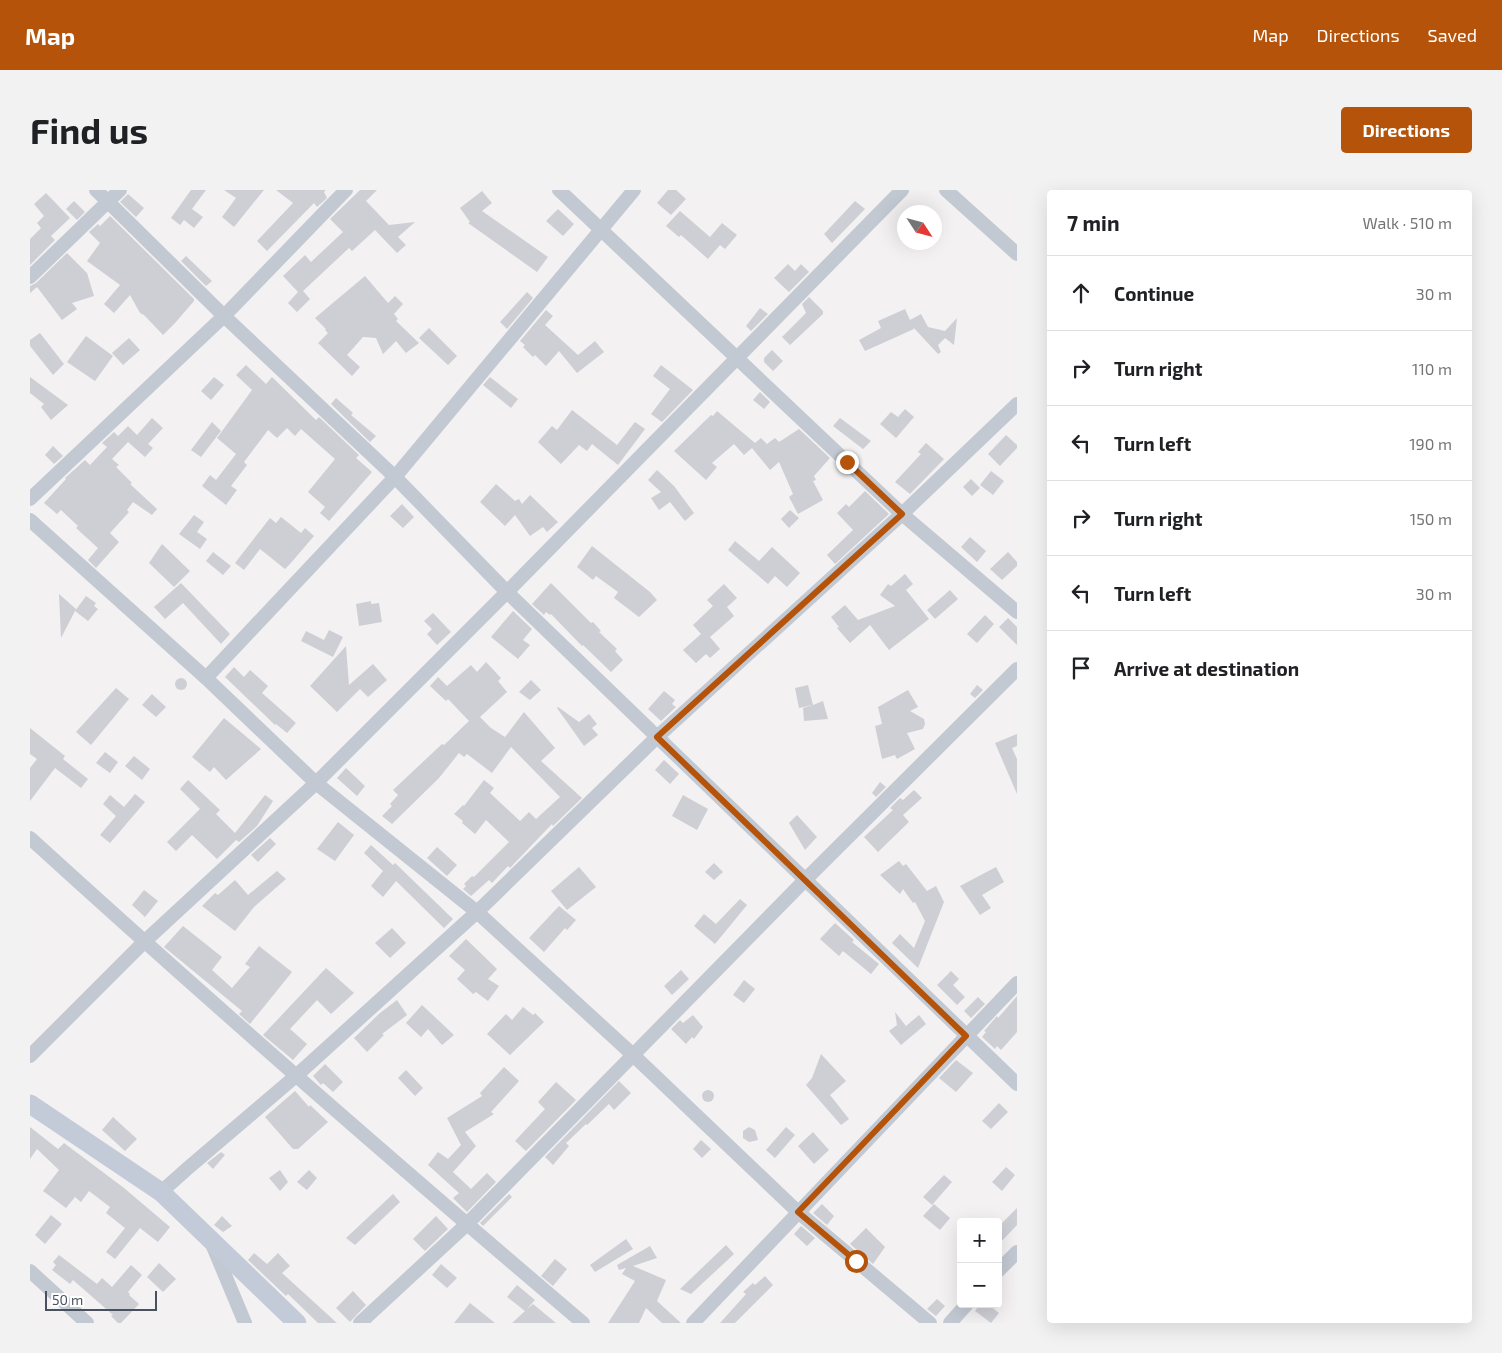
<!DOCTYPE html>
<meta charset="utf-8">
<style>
body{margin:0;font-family:"Exo 2",sans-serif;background:#f2f2f2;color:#202124}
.controls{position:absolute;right:15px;bottom:15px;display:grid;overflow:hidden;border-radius:5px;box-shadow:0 5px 20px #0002}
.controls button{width:45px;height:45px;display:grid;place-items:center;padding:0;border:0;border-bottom:1px solid #e0e0e0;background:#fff;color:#202124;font:25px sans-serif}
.compass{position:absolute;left:867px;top:15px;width:45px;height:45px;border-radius:50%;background:#fff;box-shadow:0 5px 20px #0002;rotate:126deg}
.scale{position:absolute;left:15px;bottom:12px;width:112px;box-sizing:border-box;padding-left:5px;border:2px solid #49515e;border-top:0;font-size:14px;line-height:18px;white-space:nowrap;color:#49515e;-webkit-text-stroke:4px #fff;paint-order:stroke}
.stop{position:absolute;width:15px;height:15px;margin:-11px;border:4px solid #b45309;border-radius:50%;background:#fff}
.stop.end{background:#b45309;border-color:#fff;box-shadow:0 1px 5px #0008}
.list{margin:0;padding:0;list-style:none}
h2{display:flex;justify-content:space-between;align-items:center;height:65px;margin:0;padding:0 20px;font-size:21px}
h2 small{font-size:16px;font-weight:400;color:#757577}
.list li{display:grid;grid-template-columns:32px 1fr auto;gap:15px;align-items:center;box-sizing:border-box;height:75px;padding:0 20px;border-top:1px solid #e0e0e0}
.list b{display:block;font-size:19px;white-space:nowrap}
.list em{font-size:16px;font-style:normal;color:#757577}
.icon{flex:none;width:28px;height:28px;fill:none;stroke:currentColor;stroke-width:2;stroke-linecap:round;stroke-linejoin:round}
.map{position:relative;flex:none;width:987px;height:1133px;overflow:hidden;border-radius:5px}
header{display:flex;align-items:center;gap:30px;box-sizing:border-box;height:70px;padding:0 25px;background:#b45309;color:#fff}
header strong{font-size:24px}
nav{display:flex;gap:28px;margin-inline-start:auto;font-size:18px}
.intro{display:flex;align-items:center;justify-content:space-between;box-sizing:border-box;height:120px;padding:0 30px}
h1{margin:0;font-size:35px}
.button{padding:12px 22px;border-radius:5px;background:#b45309;color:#fff;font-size:18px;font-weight:700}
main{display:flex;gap:30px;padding:0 30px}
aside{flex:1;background:#fff;border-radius:5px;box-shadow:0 5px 20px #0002}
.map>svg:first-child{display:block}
.building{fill:#cecfd5}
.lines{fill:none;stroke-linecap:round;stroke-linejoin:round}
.minor{stroke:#c2c9d2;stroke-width:14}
.secondary{stroke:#c4cbd8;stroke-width:19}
.route{stroke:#b45309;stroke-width:6}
</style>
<header>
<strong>Map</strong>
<nav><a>Map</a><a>Directions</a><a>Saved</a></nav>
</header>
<div class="intro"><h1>Find us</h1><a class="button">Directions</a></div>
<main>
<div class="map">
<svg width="987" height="1133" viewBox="0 0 987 1133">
<rect width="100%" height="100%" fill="#f3f1f1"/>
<g class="building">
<path d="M161 0H176L162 19 173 27 164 38 154 30 150 35 141 28Z"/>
<path d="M194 0H234L204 37 192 27 206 8Z"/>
<path d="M246 0H296L294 2 297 8 287 17 284 13 237 61 227 51 263 13Z"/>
<path d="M330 0H347L336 11 359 35 385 32 368 47 376 55 367 63 345 40 322 61 319 58 273 101 280 109 267 122 258 113 268 102 253 86 275 65 281 72 313 42 300 29Z"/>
<path d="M638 0H646L656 9 641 25 627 13Z"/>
<path d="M452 1 462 13 452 21 518 67 507 82 438 33 440 32 430 18Z"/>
<path d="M16 3 40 28 21 46 25 50 0 75V49L11 38 7 33 14 26 4 14Z"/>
<path d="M98 4 114 18 106 27 90 12Z"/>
<path d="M44 11 55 22 47 30 36 19Z"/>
<path d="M825 11 835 19 802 53 794 44Z"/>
<path d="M528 19 544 34 533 46 516 31Z"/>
<path d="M650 21 680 47 692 33 707 45 695 59 690 55 678 69 651 45 649 47 636 36Z"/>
<path d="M80 26 164 109V111L145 133 133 145 114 125 110 123 100 105 84 123 74 114 90 95 57 71 70 53 59 42 68 34 70 36Z"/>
<path d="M37 63 57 83 64 106 42 113 47 119 32 130 7 97 0 103V96L6 93Z"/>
<path d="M156 66 182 91 176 96 151 71Z"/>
<path d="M758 74 765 81 771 74 779 82 759 102 744 88Z"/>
<path d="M335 86 358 113 365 106 373 114 364 124 368 129 366 131 389 153 376 163 366 151 353 164 346 148 333 147 317 165 330 177 322 186 288 153 298 143 295 140 296 139 285 128Z"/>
<path d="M497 102 503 108 477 139 470 132Z"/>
<path d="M779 107 793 121V124L760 155 752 147 776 123 772 114Z"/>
<path d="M730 118 738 124 721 141 716 136Z"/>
<path d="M875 119 880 130 891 124 898 137 915 141 927 128 924 155 915 148 908 155 911 162 908 164 883 137 884 139 835 161 829 150 851 138 848 131Z"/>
<path d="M516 120 523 126 515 135 548 165 565 151 574 162 547 183 529 161 516 176 505 165 503 167 493 157 495 155 490 151Z"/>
<path d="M399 138 427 166 418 175 389 148Z"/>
<path d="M10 143 34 174 23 185 0 156V150Z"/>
<path d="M56 146 83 166 65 191 37 172Z"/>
<path d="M99 148 110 160 93 175 82 163Z"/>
<path d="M742 160 753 171 743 181 734 172V168Z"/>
<path d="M216 175 236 194 242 187 286 230 289 227 329 265 326 268 342 282 299 331 290 323 295 317 278 302 305 269 271 239 265 246 257 238 247 248 238 240 214 272 217 275 201 296 207 300 196 315 172 296 180 285 186 290 206 264 187 248 222 200 206 185Z"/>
<path d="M631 175 663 200 632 232 621 224 640 199 623 186Z"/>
<path d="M0 187 38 215 21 230 11 217 14 214 0 203Z"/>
<path d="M184 187 194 195 181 210 171 201Z"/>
<path d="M460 187 488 209 481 218 453 195Z"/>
<path d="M730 202 740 212 734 219 723 210Z"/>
<path d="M306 208 323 223 321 225 346 246 340 252 301 214Z"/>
<path d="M875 219 884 227 866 248 850 234 861 222 868 227Z"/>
<path d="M542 220 587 255 605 232 615 239 588 275 562 254 557 261 549 255 531 274 508 252 522 236 527 240Z"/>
<path d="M687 221 725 253 731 248 737 254 745 248 749 252 769 239 800 268 784 286 786 290 783 291 793 310 768 324 759 307 763 304 749 272 740 280 722 258 714 265 704 254 682 273 687 277 676 290 644 261 681 225 683 226Z"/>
<path d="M122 228 133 238 118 254 123 258 115 267 98 252 82 269 89 275 86 277 102 293 100 294 127 319 122 325 103 312 97 320 99 322 80 343 89 352 66 378 58 370 68 358 46 338 48 336 31 320 27 324 14 313 36 289 35 288 55 270 60 275 77 257 72 253 84 242 88 246 98 236 107 245Z"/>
<path d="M810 228 841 251 833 259 803 236Z"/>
<path d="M182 232 191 241 171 267 161 260Z"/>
<path d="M976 245 987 255V258L970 276 958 264Z"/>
<path d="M896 253 914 269 880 304 865 292 891 264 888 262Z"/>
<path d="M23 256 33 266 24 274 15 265Z"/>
<path d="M627 280 644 296 664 323 655 331 640 312 629 320 621 308 631 302 618 290Z"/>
<path d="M961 281 974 291 963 305 950 295Z"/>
<path d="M941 289 950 298 942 306 933 297Z"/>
<path d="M466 294 485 311 489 309 492 314 500 305 528 332 517 342 513 337 500 346 485 325 475 336 450 312Z"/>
<path d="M835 301 859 324 805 374 797 365 823 340 807 323 816 314 819 317Z"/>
<path d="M372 314 384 327 373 338 360 326Z"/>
<path d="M760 320 769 328 759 338 751 329Z"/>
<path d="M164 325 174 332 167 342 177 349 170 359 149 344Z"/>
<path d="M251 327 271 343 275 338 284 346 260 374 255 379 230 359 214 380 205 373 240 328 246 333Z"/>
<path d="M940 347 956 361 947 372 931 357Z"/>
<path d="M705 351 729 371 742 357 770 383 757 397 745 386 738 394 698 360Z"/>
<path d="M132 354 160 381 144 397 119 373Z"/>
<path d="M562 356 620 402 627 410 609 427 584 408 588 402 566 386 563 390 547 377Z"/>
<path d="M183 362 201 376 193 385 176 371Z"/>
<path d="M978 362 987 372V376L972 390 960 379Z"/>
<path d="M875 384 883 394 876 400 899 429 859 460 840 435 820 453 807 438 809 437 801 427 815 415 828 430 865 416 850 405 858 394 861 396Z"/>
<path d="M151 393 200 444 191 454 153 413 135 429 124 417Z"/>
<path d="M521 393 561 433 563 432 571 441 569 442 587 459 585 461 593 470 581 482 553 455 552 456 521 424 520 425 516 422 514 425 502 414Z"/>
<path d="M694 394 707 408 697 417 704 426 680 447 690 459 680 468 676 464 666 473 653 460 671 444 663 435 683 416 677 410Z"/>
<path d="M920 400 928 409 905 429 897 420Z"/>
<path d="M29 404 46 419 31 448Z"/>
<path d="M56 406 66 413 64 416 68 419 58 431 45 421Z"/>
<path d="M341 411V414L349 413 352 432 329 436 326 414Z"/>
<path d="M483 421 502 439 493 450 500 455 488 469 461 447Z"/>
<path d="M403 423 421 442 407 455 397 444 402 439 394 431Z"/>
<path d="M955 425 964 434 947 453 937 444Z"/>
<path d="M978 428 987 437V455L969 437Z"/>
<path d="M299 440 313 447 303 467 271 451 276 441 294 450Z"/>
<path d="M316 456 319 495 343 474 357 490 338 507 330 499 307 522 280 496Z"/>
<path d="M456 472 471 488 468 491 477 502 450 527 461 538 475 547 494 522 525 558 511 571 552 608 523 636 522 634 480 678 478 676 462 693 459 690 441 706 433 699 436 696 434 694 442 686 444 687 479 652 456 630 445 644 432 633 433 631 424 624 433 615 434 616 454 590 464 598 460 603 490 631 499 622 506 629 530 607 481 557 462 583 437 564 434 567 429 563 409 588 362 634 352 626 362 616 360 614 368 605 363 600 412 554 414 555 439 531 418 509 416 511 400 496 408 487 417 496 441 475 447 482Z"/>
<path d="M204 477 214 487 220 480 238 496 232 503 266 533 257 543 246 534 245 535 195 487Z"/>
<circle cx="151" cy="494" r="6"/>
<path d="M501 490 511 500 500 510 489 502Z"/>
<path d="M778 495 783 515 793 511 798 529 774 531 773 518 782 515 769 518 765 498Z"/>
<path d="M947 495 953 500 945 508 940 504Z"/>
<path d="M86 498 99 509 61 555 46 542Z"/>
<path d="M878 500 888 517 880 521 894 529 895 534 893 539 877 543 885 559 867 569 865 565 852 569 845 536 852 534 848 517Z"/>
<path d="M634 501 645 510 642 514 646 517 631 531 618 519Z"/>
<path d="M122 504 136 517 126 527 112 515Z"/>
<path d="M528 517 549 532 559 524 567 534 562 538 568 545 554 556 527 518Z"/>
<path d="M194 528 231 559 196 590 184 577 180 582 162 567Z"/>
<path d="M0 538 35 566 33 569 58 589 51 598 25 578 0 611V578L7 569 0 564Z"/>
<path d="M987 544V556L982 558 987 569V604L965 553Z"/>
<path d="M75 562 88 572 80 583 66 573Z"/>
<path d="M104 566 120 579 112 590 95 576Z"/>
<path d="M634 570 649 584 640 594 625 580Z"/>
<path d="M316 578 335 596 327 606 307 588Z"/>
<path d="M158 590 190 620 186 624 205 643 235 605 243 611 227 636 209 652 206 650 187 669 162 645 146 661 137 652 170 619 150 599Z"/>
<path d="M850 592 856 597 846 607 842 603Z"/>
<path d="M884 600 892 608 873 625 879 632 848 662 834 647 863 620 860 618 870 608 873 610Z"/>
<path d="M105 604 115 612 80 653 70 645 86 626 73 614 80 605 94 617Z"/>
<path d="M653 605 678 619 667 640 642 626Z"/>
<path d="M767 625 787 647 775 660 759 633Z"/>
<path d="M308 632 324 645 305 671 287 659Z"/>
<path d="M240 648 246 654 228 672 221 665Z"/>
<path d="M341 655 363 675 365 673 423 729 414 738 366 691 353 707 341 696 353 681 334 663Z"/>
<path d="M407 657 427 675 417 686 397 668Z"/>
<path d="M869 671 873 676 876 674 897 701 906 696 914 712 888 778 862 753 870 744 884 758 895 731 885 712 883 713 873 699 870 704 850 685Z"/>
<path d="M684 673 693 682 684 690 675 682Z"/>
<path d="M549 677 566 697 537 720 521 701Z"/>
<path d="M966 677 974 692 952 705 961 718 950 725 930 696Z"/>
<path d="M247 681 256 689 224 717 205 741 172 716 185 703 188 705 205 690 218 705Z"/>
<path d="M114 700 128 711 115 727 102 715Z"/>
<path d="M710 709 717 715 685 754 664 736 674 724 686 734Z"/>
<path d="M529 716 546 730 537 740 535 738 514 762 499 748Z"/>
<path d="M805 733 824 750 822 752 849 774 841 784 813 761 809 766 790 749Z"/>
<path d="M153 736 192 767 182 780 202 798 220 777 215 774 229 756 262 782 220 834 209 824 212 821 134 757Z"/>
<path d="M362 738 376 753 360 768 345 753Z"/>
<path d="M436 749 467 779 458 789 469 796 458 811 446 802 443 804 427 789 435 780 419 766Z"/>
<path d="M296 778 324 803 301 824 287 810 260 839 277 854 263 870 233 845Z"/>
<path d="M651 780 659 789 642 805 634 796Z"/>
<path d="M921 781 929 789 923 795 935 807 927 815 907 795Z"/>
<path d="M714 790 725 799 714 813 703 805Z"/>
<path d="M987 806V842L971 860 967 856 965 859 952 847 956 842 954 841 967 826 968 828Z"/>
<path d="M948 807 955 814 941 828 934 821Z"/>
<path d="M367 810 377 825 352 844 354 845 337 862 324 848 350 823Z"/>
<path d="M392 815 424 845 412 855 398 839 391 847 376 833Z"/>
<path d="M493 817 503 825 505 823 514 832 480 865 457 844 476 824 482 830Z"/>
<path d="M865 822 876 836 889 825 896 834 871 855 859 841 867 835Z"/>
<path d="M663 825 673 837 664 849 662 847 656 854 641 839 650 830 653 833Z"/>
<path d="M791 864 816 891 800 905 819 929 811 935 776 895 782 888Z"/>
<path d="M926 870 943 883 926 902 909 888Z"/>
<path d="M295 874 313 892 303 902 293 893 291 895 283 886Z"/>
<path d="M474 877 489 891 461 922 464 924 435 942 446 956 423 982 441 999 457 983 466 992 437 1022 423 1008 429 1003 398 975 408 962 418 969 431 955 417 928 452 906 450 903Z"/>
<path d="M376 880 393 898 385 906 368 888Z"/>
<path d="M589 891 601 903 584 920 579 914 557 935 556 934 536 953 539 956 523 975 515 967Z"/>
<path d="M526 892 546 910 496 961 485 951 515 919 508 912Z"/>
<circle cx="678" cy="906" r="6"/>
<path d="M265 901 279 917 280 915 298 932 268 959H263L235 927Z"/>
<path d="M969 913 978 922 961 939 952 931Z"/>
<path d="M83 927 107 949 95 961 72 940Z"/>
<path d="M0 937 28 959 34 953 94 998 140 1037 128 1052 110 1038 85 1069 76 1062 95 1038 76 1023 80 1017 59 1001 51 1012 45 1007 36 1018 13 1001 29 980 7 959 0 969Z"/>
<path d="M719 937 725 940 728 950 719 952 713 948V941Z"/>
<path d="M756 937 765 945 745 968 736 960Z"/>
<path d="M783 942 799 960 784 974 768 956Z"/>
<path d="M671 950 681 959 672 968 663 959Z"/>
<path d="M191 962 195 965 183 979 177 973Z"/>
<path d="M976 977 985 985 972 1001 962 992Z"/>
<path d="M250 980 258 992 250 1001 239 988Z"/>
<path d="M279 980 287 988 277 1000 267 992Z"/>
<path d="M914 985 922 992 902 1015 893 1007Z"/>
<path d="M363 1004 370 1012 325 1055 316 1048Z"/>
<path d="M479 1004 482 1007 453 1036 450 1033Z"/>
<path d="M792 1014 804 1026 797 1035 783 1023Z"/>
<path d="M904 1014 920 1028 910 1040 893 1026Z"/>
<path d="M987 1018V1035L968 1055V1037Z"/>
<path d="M21 1025 32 1034 15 1054 5 1045Z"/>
<path d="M192 1026 202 1036 193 1042 184 1035Z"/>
<path d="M406 1026 418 1039 395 1061 383 1049Z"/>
<path d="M771 1036 785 1048 777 1056 764 1044Z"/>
<path d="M836 1038 855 1057 843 1074 820 1054Z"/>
<path d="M596 1049 603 1059 565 1082 560 1075Z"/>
<path d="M696 1055 704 1064 661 1104 650 1099Z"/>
<path d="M620 1056 627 1068 603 1076 636 1090 627 1111 651 1133H632L616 1118 609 1133H578L605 1091 592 1084 596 1078 589 1080 587 1075Z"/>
<path d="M224 1063 237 1074 248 1063 260 1076 252 1083 307 1133H288L258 1104 256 1106 218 1070Z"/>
<path d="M29 1065 67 1094 72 1088 82 1097 101 1075 112 1085 98 1102 100 1104 99 1105 109 1114 91 1133H88L81 1126 83 1125 43 1090 40 1094 22 1080 26 1075 23 1072Z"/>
<path d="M525 1069 537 1079 523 1096 511 1086Z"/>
<path d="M129 1073 146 1089 133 1102 117 1087Z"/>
<path d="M411 1074 427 1088 417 1098 402 1085Z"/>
<path d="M735 1086 743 1095 705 1133H690L716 1104 713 1102 723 1093 725 1095Z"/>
<path d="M487 1095 505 1110 497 1119 503 1114 526 1133H482L495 1121 477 1107Z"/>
<path d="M323 1101 336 1115 320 1132 306 1118Z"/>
<path d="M907 1109 915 1116 906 1126 897 1119Z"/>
<path d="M440 1113 465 1133H424Z"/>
<path d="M950 1114H958L969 1123 961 1133 945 1121Z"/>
</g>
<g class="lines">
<g class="minor">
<path d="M66 0 194 126 365 287 477 402 987 894"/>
<path d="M529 0 872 324 987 422"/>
<path d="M916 0 987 64"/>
<path d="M0 87 90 0"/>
<path d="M0 309 194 126 316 0"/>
<path d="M0 330 176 488 286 593 447 722 602 864 768 1022 900 1133"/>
<path d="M176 488 365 287 604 0"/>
<path d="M0 648C181 813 366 974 553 1133"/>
<path d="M0 866 114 752 286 593 477 402 872 0"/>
<path d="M131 1002 158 978 267 885 447 722 627 547 872 324 987 214"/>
<path d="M182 1054 215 1133"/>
<path d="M0 1081 57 1133"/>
<path d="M968 1081 987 1062"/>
<path d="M330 1133 437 1034 775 690 987 479"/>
<path d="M663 1133 987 793"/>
<path d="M920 1133 937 1114"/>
</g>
<path class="secondary" d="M0 914 131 1002 267 1133"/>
</g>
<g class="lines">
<path class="route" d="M817 272 872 324 627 547 936 846 768 1022 826 1071"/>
</g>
</svg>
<div class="controls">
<button>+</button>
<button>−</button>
</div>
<svg class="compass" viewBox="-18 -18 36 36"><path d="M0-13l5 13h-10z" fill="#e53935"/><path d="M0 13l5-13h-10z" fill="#757577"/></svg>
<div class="scale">50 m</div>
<div class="stop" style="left:826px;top:1071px"></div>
<div class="stop end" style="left:817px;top:272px"></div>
</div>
<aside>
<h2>7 min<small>Walk · 510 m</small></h2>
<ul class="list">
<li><svg class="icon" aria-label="ahead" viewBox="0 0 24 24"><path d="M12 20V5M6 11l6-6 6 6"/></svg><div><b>Continue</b></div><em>30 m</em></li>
<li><svg class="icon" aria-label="right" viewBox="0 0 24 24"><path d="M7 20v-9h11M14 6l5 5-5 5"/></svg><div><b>Turn right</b></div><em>110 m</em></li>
<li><svg class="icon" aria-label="left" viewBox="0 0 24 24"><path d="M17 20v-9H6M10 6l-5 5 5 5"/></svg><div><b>Turn left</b></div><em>190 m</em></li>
<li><svg class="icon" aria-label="right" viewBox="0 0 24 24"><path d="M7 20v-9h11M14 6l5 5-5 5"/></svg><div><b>Turn right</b></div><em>150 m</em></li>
<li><svg class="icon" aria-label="left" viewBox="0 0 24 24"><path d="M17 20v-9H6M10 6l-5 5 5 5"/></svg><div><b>Turn left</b></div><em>30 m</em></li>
<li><svg class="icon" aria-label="arrive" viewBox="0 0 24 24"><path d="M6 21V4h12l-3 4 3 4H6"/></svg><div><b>Arrive at destination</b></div></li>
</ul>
</aside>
</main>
